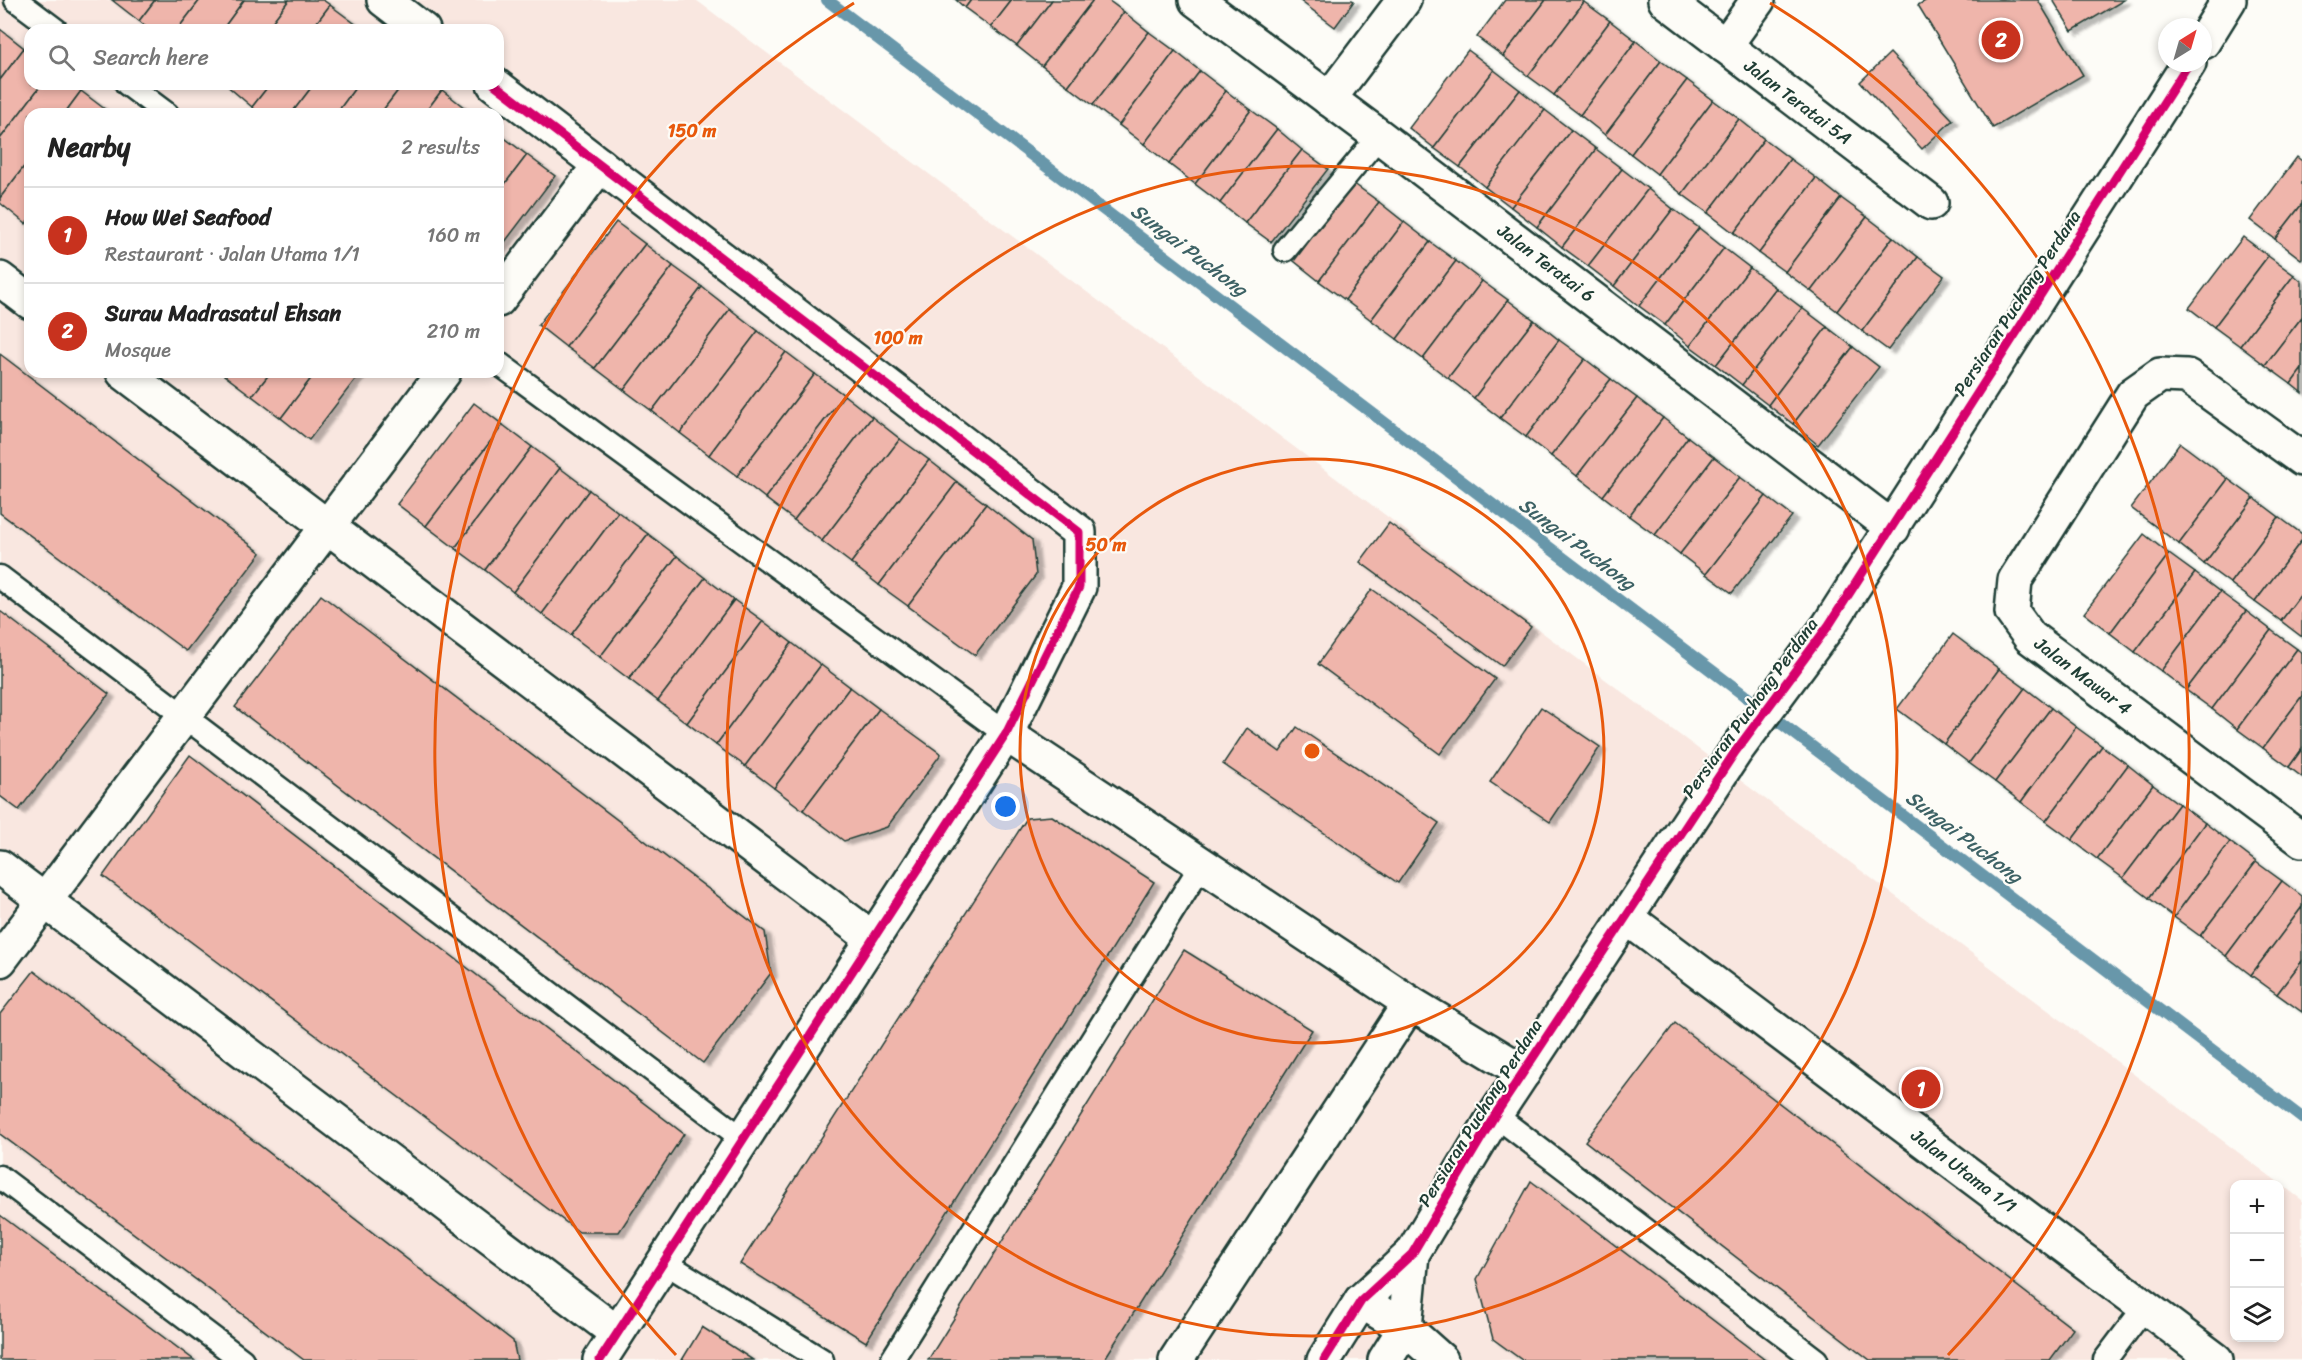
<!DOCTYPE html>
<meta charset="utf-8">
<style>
body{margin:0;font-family:Sriracha,sans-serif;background:#f2f2f2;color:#222}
.controls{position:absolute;right:18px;bottom:18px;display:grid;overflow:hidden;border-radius:12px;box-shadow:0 3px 9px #0003}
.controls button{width:54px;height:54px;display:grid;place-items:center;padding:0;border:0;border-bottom:2px solid #e0e0e0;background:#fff;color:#222;font:30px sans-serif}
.compass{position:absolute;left:2158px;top:18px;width:54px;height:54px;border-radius:50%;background:#fff;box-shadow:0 3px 9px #0003;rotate:37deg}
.you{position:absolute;left:1006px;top:807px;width:21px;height:21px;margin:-15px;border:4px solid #fff;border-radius:50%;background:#1a73e8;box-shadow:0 0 0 9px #1a73e833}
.badge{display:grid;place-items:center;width:39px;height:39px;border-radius:50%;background:#c8321e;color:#fff;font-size:20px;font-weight:700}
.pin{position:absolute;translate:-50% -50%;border:3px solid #fff;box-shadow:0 2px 6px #0006}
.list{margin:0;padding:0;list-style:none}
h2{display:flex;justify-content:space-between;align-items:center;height:78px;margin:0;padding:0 24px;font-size:26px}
h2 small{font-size:20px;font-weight:400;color:#767676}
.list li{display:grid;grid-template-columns:39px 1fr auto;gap:18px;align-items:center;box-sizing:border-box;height:96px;padding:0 24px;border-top:2px solid #e0e0e0}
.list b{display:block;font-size:22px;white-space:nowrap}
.list p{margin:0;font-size:20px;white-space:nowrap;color:#767676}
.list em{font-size:20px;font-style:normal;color:#767676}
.icon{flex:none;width:33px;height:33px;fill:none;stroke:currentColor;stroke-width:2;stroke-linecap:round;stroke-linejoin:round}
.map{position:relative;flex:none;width:2302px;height:1360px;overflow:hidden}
.search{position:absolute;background:#fff;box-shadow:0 3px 9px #0003;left:24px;top:24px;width:480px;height:66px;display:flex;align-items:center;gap:15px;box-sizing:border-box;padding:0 21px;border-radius:18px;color:#767676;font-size:22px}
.panel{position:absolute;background:#fff;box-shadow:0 3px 9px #0003;left:24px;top:108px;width:480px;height:270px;border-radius:18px}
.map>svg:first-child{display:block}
.built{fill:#f9e7e0;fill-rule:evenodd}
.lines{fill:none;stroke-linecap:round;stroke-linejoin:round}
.stream{stroke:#6897aa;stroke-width:12}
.building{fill:#efb5ab;stroke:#1f3d34;stroke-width:1.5;filter:url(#shadow)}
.service-casing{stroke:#1f3d34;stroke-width:27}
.minor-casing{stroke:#1f3d34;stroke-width:38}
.tertiary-casing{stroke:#1f3d34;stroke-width:38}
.service{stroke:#fdfcf7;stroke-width:22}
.minor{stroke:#fdfcf7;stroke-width:33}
.tertiary{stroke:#fdfcf7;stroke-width:33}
.cycleway-casing{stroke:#fdfcf7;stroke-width:13}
.cycleway{stroke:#d6006c;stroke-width:9}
.ring{fill:none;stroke:#e8590c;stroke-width:3}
.labels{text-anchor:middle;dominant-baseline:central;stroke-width:4.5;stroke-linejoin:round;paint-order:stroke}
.street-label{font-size:18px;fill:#1f3d34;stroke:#fdfcf7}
.water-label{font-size:20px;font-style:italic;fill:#3d6265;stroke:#fdfcf7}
.centre{fill:#e8590c;stroke:#fdfcf7;stroke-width:3}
.ring-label{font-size:18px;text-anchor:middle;font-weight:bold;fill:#e8590c;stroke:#fdfcf7;stroke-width:4.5;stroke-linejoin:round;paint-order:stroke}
</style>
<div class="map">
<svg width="2302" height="1360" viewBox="0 0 2302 1360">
<defs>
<filter id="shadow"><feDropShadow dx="6" dy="4" stdDeviation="1.5" flood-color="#0004"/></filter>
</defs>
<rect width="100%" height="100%" fill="#fdfcf7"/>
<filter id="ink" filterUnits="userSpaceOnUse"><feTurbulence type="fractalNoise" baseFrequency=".0167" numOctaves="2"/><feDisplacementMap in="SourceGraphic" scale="12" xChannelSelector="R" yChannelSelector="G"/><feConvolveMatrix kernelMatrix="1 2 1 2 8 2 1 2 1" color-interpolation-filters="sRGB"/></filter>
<g filter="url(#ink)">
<path class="built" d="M0 0H696L2302 1200V1360H0ZM30 30H498V84H30ZM30 114H498V372H30ZM2234 1184H2280V1338H2234Z"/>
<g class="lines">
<path class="stream" d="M827 0 2302 1118"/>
</g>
<g class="building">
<path d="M112 0H155L139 21Z"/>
<path d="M155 0H200L177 30H150L139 21Z"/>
<path d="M200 0H244L222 30H177Z"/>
<path d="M244 0H289L266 30H222Z"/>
<path d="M289 0H323L330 5 311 30H266Z"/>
<path d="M956 0H971L965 8Z"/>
<path d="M971 0H1012L991 27 965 8Z"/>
<path d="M1012 0H1052L1017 46 991 27Z"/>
<path d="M1052 0H1093L1042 66 1017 46Z"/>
<path d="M1093 0H1108L1124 12 1068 86 1042 66Z"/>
<path d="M1299 0H1352L1354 1 1335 27Z"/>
<path d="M1505 0H1546L1503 56 1477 37Z"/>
<path d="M1546 0H1582L1584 2 1528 76 1503 56Z"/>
<path d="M1927 0H2038L2083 75 1993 128 1918 5Z"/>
<path d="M2053 0H2124L2072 31Z"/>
<path d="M1584 2 1610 21 1554 95 1528 76Z"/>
<path d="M330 5 358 26 355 30H311Z"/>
<path d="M1124 12 1149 32 1093 105 1068 86Z"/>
<path d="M1610 21 1636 41 1580 115 1554 95Z"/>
<path d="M0 29 24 48 0 80Z"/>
<path d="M1149 32 1175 51 1119 125 1093 105Z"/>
<path d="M1636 41 1661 61 1605 135 1580 115Z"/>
<path d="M24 48 30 53V84H42L0 139V80Z"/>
<path d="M1468 50 1494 70 1434 148 1409 128Z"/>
<path d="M1175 51 1200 71 1144 144 1119 125Z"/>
<path d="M1890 53 1953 120 1922 149 1860 82Z"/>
<path d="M1661 61 1687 80 1631 154 1605 135Z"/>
<path d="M1494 70 1520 90 1460 167 1434 148Z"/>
<path d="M1200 71 1226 91 1169 164 1144 144Z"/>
<path d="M1687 80 1713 100 1657 174 1631 154Z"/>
<path d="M42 84H72L81 91 64 114H30V159L0 198V139Z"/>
<path d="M225 84H270L252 107Z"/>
<path d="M270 84H314L291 114H261L252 107Z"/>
<path d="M314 84H358L336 114H291Z"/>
<path d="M358 84H403L380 114H336Z"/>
<path d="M403 84H434L442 90 424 114H380Z"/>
<path d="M442 90 470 112 469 114H424Z"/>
<path d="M1520 90 1545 110 1485 187 1460 167Z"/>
<path d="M81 91 110 113 109 114H64Z"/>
<path d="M1226 91 1251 110 1195 184 1169 164Z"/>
<path d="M1713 100 1739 119 1682 194 1657 174Z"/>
<path d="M1251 110 1277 129 1220 203 1195 184Z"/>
<path d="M1545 110 1571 130 1511 207 1485 187Z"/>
<path d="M1739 119 1764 139 1708 213 1682 194Z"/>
<path d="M1277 129 1302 150 1245 223 1220 203Z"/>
<path d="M1571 130 1596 149 1537 227 1511 207Z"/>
<path d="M498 133 527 155 498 193Z"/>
<path d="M1764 139 1790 159 1734 233 1708 213Z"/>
<path d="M1596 149 1622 169 1562 247 1537 227Z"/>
<path d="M1302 150 1328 169 1271 242 1245 223Z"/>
<path d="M527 155 555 176 498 251V193Z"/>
<path d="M2297 157 2302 161V204L2275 239 2250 220Z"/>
<path d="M30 159V218L26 224 0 203V198Z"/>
<path d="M1790 159 1816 178 1759 253 1734 233Z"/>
<path d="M1622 169 1648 189 1588 266 1562 247Z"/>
<path d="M1816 178 1841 198 1785 272 1759 253Z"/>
<path d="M1353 183 1379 202 1319 281 1294 261Z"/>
<path d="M1648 189 1673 209 1614 286 1588 266Z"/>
<path d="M1841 198 1867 217 1811 291 1785 272Z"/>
<path d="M1379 202 1404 222 1345 300 1319 281Z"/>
<path d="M2302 204V258L2301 259 2275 239Z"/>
<path d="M1673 209 1699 228 1639 306 1614 286Z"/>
<path d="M1867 217 1893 237 1837 311 1811 291Z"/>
<path d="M616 222 645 244 566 347 538 325Z"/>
<path d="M1404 222 1430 242 1371 320 1345 300Z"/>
<path d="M1699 228 1724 248 1665 325 1639 306Z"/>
<path d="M1893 237 1918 257 1862 331 1837 311Z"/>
<path d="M2243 237 2268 256 2214 327 2189 308Z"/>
<path d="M1430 242 1456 261 1397 339 1371 320Z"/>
<path d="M645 244 673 266 595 368 566 347Z"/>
<path d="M1724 248 1750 268 1690 346 1665 325Z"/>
<path d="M2268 256 2294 275 2240 346 2214 327Z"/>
<path d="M1918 257 1944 276 1888 350 1862 331Z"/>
<path d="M1456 261 1482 281 1423 359 1397 339Z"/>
<path d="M673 266 702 287 624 390 595 368Z"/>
<path d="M1750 268 1776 288 1716 365 1690 346Z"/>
<path d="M2294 275 2302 282V317L2265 365 2240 346Z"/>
<path d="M1482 281 1508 300 1448 378 1423 359Z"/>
<path d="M702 287 730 309 652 411 624 390Z"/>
<path d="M1776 288 1802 308 1742 385 1716 365Z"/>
<path d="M1508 300 1534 320 1474 398 1448 378Z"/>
<path d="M1802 308 1827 327 1768 405 1742 385Z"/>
<path d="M730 309 758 331 680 433 652 411Z"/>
<path d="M2302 317V369L2291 384 2265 365Z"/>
<path d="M1534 320 1559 340 1500 418 1474 398Z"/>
<path d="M1827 327 1853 347 1793 424 1768 405Z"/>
<path d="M758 331 786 352 709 455 680 433Z"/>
<path d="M1559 340 1585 359 1526 437 1500 418Z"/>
<path d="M1853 347 1879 367 1818 445 1793 424Z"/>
<path d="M786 352 815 374 737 476 709 455Z"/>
<path d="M0 354 261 553 186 651 0 513Z"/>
<path d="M1585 359 1611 379 1551 456 1526 437Z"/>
<path d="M2302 369V393L2291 384Z"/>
<path d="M226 372H271L252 396 224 375Z"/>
<path d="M271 372H316L281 418 252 396Z"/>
<path d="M316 372H361L309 440 281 418Z"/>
<path d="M815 374 844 395 765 498 737 476Z"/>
<path d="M1611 379 1637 398 1577 476 1551 456Z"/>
<path d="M844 395 872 417 794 520 765 498Z"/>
<path d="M1637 398 1663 418 1603 496 1577 476Z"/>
<path d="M474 403 503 425 426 526 397 504Z"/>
<path d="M872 417 900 439 822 541 794 520Z"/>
<path d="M1663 418 1688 437 1629 516 1603 496Z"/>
<path d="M503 425 532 447 455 548 426 526Z"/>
<path d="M1688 437 1714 457 1655 535 1629 516Z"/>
<path d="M900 439 929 460 851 563 822 541Z"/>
<path d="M2180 443 2228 479 2179 544 2131 508Z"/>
<path d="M532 447 560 468 485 570 455 548Z"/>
<path d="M1714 457 1740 477 1680 554 1655 535Z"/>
<path d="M929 460 957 482 879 585 851 563Z"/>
<path d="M560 468 589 490 513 592 485 570Z"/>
<path d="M1740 477 1766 496 1706 574 1680 554Z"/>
<path d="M2228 479 2254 498 2204 564 2179 544Z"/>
<path d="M957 482 986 504 908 606 879 585Z"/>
<path d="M589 490 618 512 542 614 513 592Z"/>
<path d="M1766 496 1792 516 1732 593 1706 574Z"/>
<path d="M2254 498 2279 517 2230 583 2204 564Z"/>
<path d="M986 504 1032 540 1036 575 975 655 908 606Z"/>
<path d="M618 512 648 534 571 635 542 614Z"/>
<path d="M2279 517 2302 534V540L2255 602 2230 583Z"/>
<path d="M1389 523 1531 627 1502 666 1360 562Z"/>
<path d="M648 534 677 556 600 657 571 635Z"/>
<path d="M2144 534 2169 554 2110 633 2084 613Z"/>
<path d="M2302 540V593L2281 621 2255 602Z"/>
<path d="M2169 554 2195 573 2135 652 2110 633Z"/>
<path d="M677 556 705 578 629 679 600 657Z"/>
<path d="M2195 573 2220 592 2161 671 2135 652Z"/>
<path d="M705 578 734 600 658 701 629 679Z"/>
<path d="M1372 589 1495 679 1440 754 1318 664Z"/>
<path d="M2220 592 2246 611 2186 690 2161 671Z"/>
<path d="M2302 593V637L2281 621Z"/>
<path d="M321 595 765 932 771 973 703 1063 235 707Z"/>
<path d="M734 600 763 621 687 723 658 701Z"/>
<path d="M0 611 109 694 19 810 0 796Z"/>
<path d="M2246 611 2271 630 2212 709 2186 690Z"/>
<path d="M763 621 792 643 716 745 687 723Z"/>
<path d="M2271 630 2297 649 2237 729 2212 709Z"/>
<path d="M1953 634 1999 669 1944 744 1897 709Z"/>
<path d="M792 643 821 665 745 766 716 745Z"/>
<path d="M2297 649 2302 653V696L2263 748 2237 729Z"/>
<path d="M821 665 850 687 774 788 745 766Z"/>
<path d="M1999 669 2025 688 1969 763 1944 744Z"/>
<path d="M850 687 879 709 803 810 774 788Z"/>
<path d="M2025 688 2051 708 1995 782 1969 763Z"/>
<path d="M2302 696V749L2289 767 2263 748Z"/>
<path d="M1541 707 1600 747 1550 822 1490 782Z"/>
<path d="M2051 708 2076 727 2021 802 1995 782Z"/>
<path d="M879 709 941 754 887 827 844 841 803 810Z"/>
<path d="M1297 727 1439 823 1398 883 1223 764 1247 728 1280 752Z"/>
<path d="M2076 727 2102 746 2046 821 2021 802Z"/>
<path d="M2102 746 2128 765 2072 840 2046 821Z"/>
<path d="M2302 749V777L2289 767Z"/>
<path d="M190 755 684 1134 619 1232H579L103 876Z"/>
<path d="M2128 765 2153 785 2097 859 2072 840Z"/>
<path d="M2153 785 2179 804 2123 878 2097 859Z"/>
<path d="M2179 804 2205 823 2149 898 2123 878Z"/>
<path d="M1052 816 1154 882 866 1342 740 1264 1027 818Z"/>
<path d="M2205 823 2230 842 2174 917 2149 898Z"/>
<path d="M2230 842 2256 862 2200 936 2174 917Z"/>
<path d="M2256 862 2282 881 2226 956 2200 936Z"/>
<path d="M2282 881 2302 896V907L2251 975 2226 956Z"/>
<path d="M2302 907V961L2277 994 2251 975Z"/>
<path d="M1184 950 1312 1030 1104 1360H928Z"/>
<path d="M2302 961V1012L2277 994Z"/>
<path d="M34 971 513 1341 517 1360H304L0 1134V1014Z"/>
<path d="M1675 1023 2073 1329 2050 1360H1870L1585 1141Z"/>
<path d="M1531 1181 1765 1360H1522L1493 1339 1477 1279Z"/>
<path d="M0 1215 194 1360H0Z"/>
<path d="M702 1327 753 1360H682Z"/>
</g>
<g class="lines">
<g class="service-casing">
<g id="service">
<path d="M16 0 56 30"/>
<path d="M127 84 167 114"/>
<path d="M1285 250 1379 136"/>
<path d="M498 363 1006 734"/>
<path d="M0 577 743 1139"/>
<path d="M1495 1115 1816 1360"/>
<path d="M0 1177 242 1360"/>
<path d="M664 1262 822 1360"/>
<path d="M892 1360 1202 864"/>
<path d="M2105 1360 2145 1307"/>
</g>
</g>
<g class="minor-casing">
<g id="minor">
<path d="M384 0 423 30"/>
<path d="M1196 0 1379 136 1893 528"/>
<path d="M1665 0 1931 203"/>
<path d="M1725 46 1758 0"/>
<path d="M494 84 1079 532V587L1006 734 600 1360"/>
<path d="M1329 99 1404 0"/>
<path d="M0 279 30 302"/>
<path d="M498 300 600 165"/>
<path d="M123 372 873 939"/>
<path d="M2302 459 2187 376 2160 375 2133 394 2015 580 2012 612 2030 637 2302 840"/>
<path d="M1006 734 1410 1003 1524 1072"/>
<path d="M0 867 617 1333"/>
<path d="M1626 917 2216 1360"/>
<path d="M0 960 444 372"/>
<path d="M1361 1301 1405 1328 1441 1360"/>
<path d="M1176 1360 1410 1003"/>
</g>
</g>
<g class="tertiary-casing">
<g id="tertiary">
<path d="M2203 42 2229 0"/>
<path d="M1324 1360 1361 1301 1412 1254 1495 1115 1735 752 1829 625 2189 63"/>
<path d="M1385 1360 1405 1328 1412 1254"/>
</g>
</g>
<use href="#service" class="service"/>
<use href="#minor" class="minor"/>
<use href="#tertiary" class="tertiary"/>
<g class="cycleway-casing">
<g id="cycleway">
<path d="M494 84 1079 532V587L1006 734 600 1360"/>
<path d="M1324 1360 1361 1301 1412 1254 1495 1115 1735 752 1829 625 2189 63"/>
</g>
</g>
<use href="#cycleway" class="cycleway"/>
</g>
</g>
<g class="ring">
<circle cx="1312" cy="751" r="292"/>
<circle cx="1312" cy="751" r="585"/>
<path d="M676 1355A877 877 0 0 1 854 3M1770 3A877 877 0 0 1 1948 1355"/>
</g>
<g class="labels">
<g class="street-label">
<text transform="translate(1798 102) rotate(37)">Jalan Teratai 5A</text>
<text transform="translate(1546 263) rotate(37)">Jalan Teratai 6</text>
<text transform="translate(2017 303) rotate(-57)">Persiaran Puchong Perdana</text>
<text transform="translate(2083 676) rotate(37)">Jalan Mawar 4</text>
<text transform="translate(1750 708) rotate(-54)">Persiaran Puchong Perdana</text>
<text transform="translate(1480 1113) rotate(-58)">Persiaran Puchong Perdana</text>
<text transform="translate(1964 1171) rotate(37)">Jalan Utama 1/1</text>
</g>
<g class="water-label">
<text transform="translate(1189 250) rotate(37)">Sungai Puchong</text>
<text transform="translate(1577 544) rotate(37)">Sungai Puchong</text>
<text transform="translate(1964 837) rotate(37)">Sungai Puchong</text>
</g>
</g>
<circle cx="1312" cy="751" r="9" class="centre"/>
<g class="ring-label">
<text x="692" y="137">150 m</text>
<text x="898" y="344">100 m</text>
<text x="1106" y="551">50 m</text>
</g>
</svg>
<div class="controls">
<button>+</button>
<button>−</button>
<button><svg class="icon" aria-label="layers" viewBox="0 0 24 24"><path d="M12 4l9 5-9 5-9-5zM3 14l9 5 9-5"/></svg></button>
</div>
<svg class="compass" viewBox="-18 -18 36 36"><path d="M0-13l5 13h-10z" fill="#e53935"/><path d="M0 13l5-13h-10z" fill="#767676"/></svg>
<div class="you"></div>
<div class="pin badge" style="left:1921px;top:1089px">1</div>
<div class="pin badge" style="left:2001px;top:40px">2</div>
<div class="search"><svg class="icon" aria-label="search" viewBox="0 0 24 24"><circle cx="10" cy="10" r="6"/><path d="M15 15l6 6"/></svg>Search here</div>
<section class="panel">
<h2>Nearby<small>2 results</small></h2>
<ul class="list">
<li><span class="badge">1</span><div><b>How Wei Seafood</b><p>Restaurant · Jalan Utama 1/1</p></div><em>160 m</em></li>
<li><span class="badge">2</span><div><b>Surau Madrasatul Ehsan</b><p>Mosque</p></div><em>210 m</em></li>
</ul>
</section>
</div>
